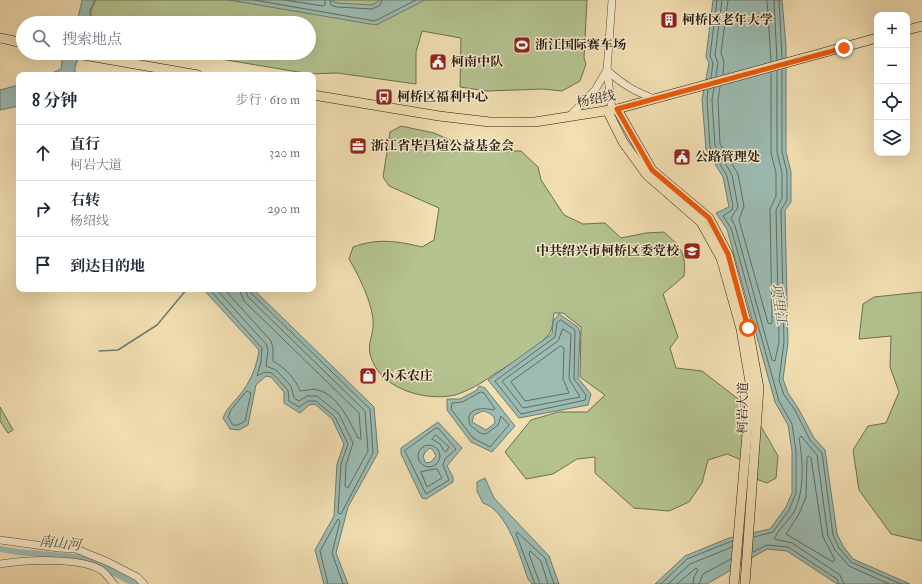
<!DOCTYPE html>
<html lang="zh">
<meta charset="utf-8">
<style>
body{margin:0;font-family:"IM FELL Double Pica","Noto Serif SC",serif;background:#f6f6f7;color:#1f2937}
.controls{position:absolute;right:12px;top:12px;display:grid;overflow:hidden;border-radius:8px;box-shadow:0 4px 16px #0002}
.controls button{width:36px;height:36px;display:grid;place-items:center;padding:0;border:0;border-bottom:1px solid #e0e1e3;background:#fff;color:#1f2937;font:20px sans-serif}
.stop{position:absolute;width:12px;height:12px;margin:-9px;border:3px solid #ea580c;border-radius:50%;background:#fff}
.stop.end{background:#ea580c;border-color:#fff;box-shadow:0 1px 4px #0008}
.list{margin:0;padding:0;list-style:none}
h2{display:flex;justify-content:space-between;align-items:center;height:52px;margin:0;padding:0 16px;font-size:17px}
h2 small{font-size:13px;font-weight:400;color:#747a83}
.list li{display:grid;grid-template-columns:26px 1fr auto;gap:12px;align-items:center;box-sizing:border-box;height:56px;padding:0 16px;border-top:1px solid #e0e1e3}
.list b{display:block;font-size:15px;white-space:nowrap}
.list p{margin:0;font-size:13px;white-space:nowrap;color:#747a83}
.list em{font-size:13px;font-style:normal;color:#747a83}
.icon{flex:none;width:22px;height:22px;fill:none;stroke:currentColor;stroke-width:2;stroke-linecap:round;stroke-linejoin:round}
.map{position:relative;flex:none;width:922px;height:584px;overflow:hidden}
.search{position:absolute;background:#fff;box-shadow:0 4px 16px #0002;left:16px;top:16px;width:300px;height:44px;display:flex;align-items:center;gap:10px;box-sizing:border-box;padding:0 14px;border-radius:22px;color:#747a83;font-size:15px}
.panel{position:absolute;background:#fff;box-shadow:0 4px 16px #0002;left:16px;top:72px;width:300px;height:220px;border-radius:8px}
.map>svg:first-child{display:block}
.green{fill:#b4c390;stroke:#6d6f50}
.water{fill:#9cbcb3;stroke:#6d7c72;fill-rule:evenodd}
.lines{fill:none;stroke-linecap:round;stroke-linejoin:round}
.shore{stroke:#616c62;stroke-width:1}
.stream{stroke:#6d7c72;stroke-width:1.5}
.canal{stroke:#9cbcb3;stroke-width:6}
.minor-casing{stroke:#594c38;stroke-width:8}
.major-casing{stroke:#261b10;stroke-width:10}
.minor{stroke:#f7eacd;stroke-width:7}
.major{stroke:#f2dfb2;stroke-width:9}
.route{stroke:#ea580c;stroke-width:5}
.labels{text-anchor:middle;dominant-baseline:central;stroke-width:3;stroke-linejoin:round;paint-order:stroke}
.poi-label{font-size:13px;font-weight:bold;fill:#261b10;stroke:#f7eacd;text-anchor:start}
.street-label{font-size:13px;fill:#261b10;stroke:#f7eacd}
.water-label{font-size:14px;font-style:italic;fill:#4f5349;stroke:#f7eacd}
</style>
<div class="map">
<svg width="922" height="584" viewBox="0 0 922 584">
<rect width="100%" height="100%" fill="#f2dfb2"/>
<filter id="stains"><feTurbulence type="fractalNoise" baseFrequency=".005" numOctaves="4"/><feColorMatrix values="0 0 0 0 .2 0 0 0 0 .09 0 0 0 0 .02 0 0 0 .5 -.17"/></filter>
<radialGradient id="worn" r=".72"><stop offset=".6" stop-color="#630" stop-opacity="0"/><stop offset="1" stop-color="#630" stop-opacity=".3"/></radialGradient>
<g class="green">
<path d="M96 0H587L584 58 586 64 580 81 562 91 543 89 487 91 460 87 461 38 422 31 416 52V84L337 73 310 74 185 53H309V23H91V10Z"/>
<path d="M401 126 434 133 459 144 498 151H521L538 167 541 180 564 215 583 224 605 223 621 238 646 233 664 232C680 246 687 254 684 276L663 294 678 337 670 348 676 368 702 371 751 409 778 456 776 478 767 483 756 479 744 461 727 454 708 460 702 483 689 502 669 511 634 508 595 473V457L577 459 553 474 526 479 505 452 531 420 558 412H587L605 395 580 377 581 327 563 313H554C553 319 553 329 549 334 541 345 506 367 493 375 482 383 468 391 455 395 424 402 378 388 370 354 368 344 372 337 373 327 375 308 359 276 349 259L353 247C377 238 398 241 422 247L434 240 439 208 389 186 383 177 390 132Z"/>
<path d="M922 292V541L891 534 859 490 853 450 868 426 886 423 899 392 890 367 891 336 859 339 863 304 874 297Z"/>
<path d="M0 407 13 430 8 433 0 421Z"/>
</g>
<g class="water">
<path d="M82 0H95L90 10V23H70L78 18Z"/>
<path d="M229 0H329L337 3 372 5 380 0H425L376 25Z"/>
<path d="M713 0H782L786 46V152L791 172V202L785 210 788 343 783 379 788 393 798 408 814 438 825 450 837 534 843 546 853 559 910 584H837L787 551 767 549 707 584H655L685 556 729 538 770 529 786 507 792 493V451L788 425 775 402 727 229 716 213 729 207 723 177 706 149 702 99 709 63 706 57Z"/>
<path d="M63 53H80L75 67V75H48L61 69Z"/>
<path d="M19 85V106L0 110V90Z"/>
<path d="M203 289H253L374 407 378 453 348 507 336 553 348 584H324L315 550 334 516 337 464 344 444 332 419 315 404 309 405 300 413 284 403V392L271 377 266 376 256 385 248 425 239 430 230 429 223 418C227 408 232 404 239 396 250 383 257 366 259 350Z"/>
<path d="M559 314 578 327 580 333 578 378 591 394 588 405 519 418 488 380 552 334 553 321Z"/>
<path d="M479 386 485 388 515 426 492 452 471 442 447 410V399H460L477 390ZM483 411C490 413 495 415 495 423L486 430 472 422 474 415Z"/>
<path d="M438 422 462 448 447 466 453 477V482L426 499 422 498 401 454V448ZM430 448 433 450 436 456 431 462 426 463 423 457 425 452Z"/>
<path d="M485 478 494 498 549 556 559 584H532L528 579C520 557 508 511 483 503L477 491V482Z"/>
</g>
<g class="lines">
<g class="shore">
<path d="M254 0 375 21 416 0"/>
<path d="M285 0 323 6 325 5V0"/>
<path d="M330 0 331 5 337 7 372 9 380 5 382 0"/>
<path d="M767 0 771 61"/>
<path d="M774 0 777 60"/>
<path d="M779 0 782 58"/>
<path d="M782 70V152L787 172V200L781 210 784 342 779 380 784 395 795 410 810 440 822 453 833 535 839 548 851 562 901 584"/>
<path d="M723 74 724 62 721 53 728 0"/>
<path d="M716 76 718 63 715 55 722 0"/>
<path d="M711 78 713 63 710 56 717 0"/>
<path d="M720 87 718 100 720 144 738 174 744 206 739 220 768 323 771 324 772 322 770 209 776 196V173L771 153V73"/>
<path d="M714 88 712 100 715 146 732 175 738 207 731 218 735 226 772 360 775 361 779 342 776 210 782 198V173L777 152V71"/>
<path d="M708 90 707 99 710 147 727 176 733 206 732 210 723 216 731 228 779 401 792 424 796 451V493L789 510 773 532 754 537"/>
<path d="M209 289 262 348 261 362 257 376 265 372 272 373 288 390 289 401 299 407 308 401H316L335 417 348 444 341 464 338 513 341 514 373 453 370 409 252 294 250 289"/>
<path d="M216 289 266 344 268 350 266 366 276 370 291 386 294 398 299 401 307 396H317L339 414 353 443 346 465 345 486 348 488 368 451 365 411 248 297 245 289"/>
<path d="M224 289 271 341 273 348V361C284 367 296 379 300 391 305 391 312 388 318 390 338 395 350 422 358 438L361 439 359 413 244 301 239 289"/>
<path d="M561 320 575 330 574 379 586 395 585 400 521 414 495 381 555 337 557 323Z"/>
<path d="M563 329 571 334 569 379 580 397 523 408 502 381 558 341Z"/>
<path d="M561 346 564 348 563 379 569 393 525 401 511 382Z"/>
<path d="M247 391 251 393 245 421 238 425H233L228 417 231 410Z"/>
<path d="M481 392 484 393 495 409 493 410C482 407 464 408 470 425L480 433 486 434 498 425 501 416 509 425 490 447 473 438 451 409 452 403 462 402Z"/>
<path d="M436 428H438L456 449 445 459 443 465 449 480 426 494 405 451Z"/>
<path d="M436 435 449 447 446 452 444 451 440 444 432 439Z"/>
<circle cx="429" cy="456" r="11"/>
<path d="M809 456 811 458 823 537 835 560 833 562 786 534 799 514 806 497 807 458Z"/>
<path d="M437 469 442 478 427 487 421 472Z"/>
<path d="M753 552 767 545 788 547 837 579 839 584"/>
<path d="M328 584 320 551 338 519 340 521 332 553 343 584"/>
<path d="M535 584 516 534 517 532 545 558 554 584"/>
<path d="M540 584 529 554 530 551 541 561 548 584"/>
<path d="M661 584 687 559 732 541"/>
<path d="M668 584 690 564 732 547"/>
<path d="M677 584 696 568 698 570 694 577 693 584"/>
<path d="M699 584 703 574 731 559"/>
<path d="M844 584 840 575 792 543 774 539C778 530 788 521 794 512 805 490 803 461 799 438L801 436 817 455 828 536 835 550 849 566 889 584"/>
</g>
<path class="stream" d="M99 351 118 350 157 325 187 289"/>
<path class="canal" d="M0 549 18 552 86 558 135 584"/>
<g class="minor-casing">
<g id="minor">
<path d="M607 70C622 84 635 92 655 99"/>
<path d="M612 110 607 70 612 0"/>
<path d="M569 117 595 90 607 70"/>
<path d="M0 540 58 548 76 549 108 562 137 577 144 584"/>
<path d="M0 564C25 560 80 557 101 570 106 573 110 580 114 584"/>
</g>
</g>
<g class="major-casing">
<g id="major">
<path d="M907 30 922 26"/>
<path d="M0 38 23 43"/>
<path d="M72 53 198 75"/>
<path d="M313 95 439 116 490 122H535L617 109 877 38"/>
<path d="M617 109 652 170 709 218 728 254 748 328 759 388 745 584"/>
<path d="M607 110 623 142 647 175 701 222 721 258 741 329 751 388 734 584"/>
</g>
</g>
<use href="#minor" class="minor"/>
<use href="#major" class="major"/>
</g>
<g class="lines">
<path class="route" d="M748 328 728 254 709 218 652 170 617 109 844 48"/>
</g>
<defs>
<g id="building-square" transform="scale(0.9)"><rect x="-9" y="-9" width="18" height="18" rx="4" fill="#8f2418" stroke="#f7eacd"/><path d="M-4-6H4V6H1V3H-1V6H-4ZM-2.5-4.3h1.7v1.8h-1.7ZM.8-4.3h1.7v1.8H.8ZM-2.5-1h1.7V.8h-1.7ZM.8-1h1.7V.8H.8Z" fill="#fff"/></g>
<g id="stadium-square" transform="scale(0.9)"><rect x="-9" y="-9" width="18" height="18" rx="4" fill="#8f2418" stroke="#f7eacd"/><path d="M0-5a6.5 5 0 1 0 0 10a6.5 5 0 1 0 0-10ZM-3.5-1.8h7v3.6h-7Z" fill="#fff"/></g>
<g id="civic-square" transform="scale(0.9)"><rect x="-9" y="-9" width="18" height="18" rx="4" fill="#8f2418" stroke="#f7eacd"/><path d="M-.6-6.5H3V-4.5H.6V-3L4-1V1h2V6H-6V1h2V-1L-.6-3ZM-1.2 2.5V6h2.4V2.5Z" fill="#fff"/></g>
<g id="bus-square" transform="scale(0.9)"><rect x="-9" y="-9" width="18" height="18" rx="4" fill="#8f2418" stroke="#f7eacd"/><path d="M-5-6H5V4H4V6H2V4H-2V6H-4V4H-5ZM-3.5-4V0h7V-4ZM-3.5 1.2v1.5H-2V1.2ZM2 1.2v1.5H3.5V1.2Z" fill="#fff"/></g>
<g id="office-square" transform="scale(0.9)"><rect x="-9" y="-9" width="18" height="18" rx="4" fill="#8f2418" stroke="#f7eacd"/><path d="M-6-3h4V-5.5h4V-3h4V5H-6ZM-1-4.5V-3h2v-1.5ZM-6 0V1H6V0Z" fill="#fff"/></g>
<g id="university-square" transform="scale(0.9)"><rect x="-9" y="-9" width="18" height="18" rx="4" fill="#8f2418" stroke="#f7eacd"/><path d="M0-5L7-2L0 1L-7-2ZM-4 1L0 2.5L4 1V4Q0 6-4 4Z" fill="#fff"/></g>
<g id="shop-square" transform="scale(0.9)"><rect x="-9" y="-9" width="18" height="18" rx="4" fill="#8f2418" stroke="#f7eacd"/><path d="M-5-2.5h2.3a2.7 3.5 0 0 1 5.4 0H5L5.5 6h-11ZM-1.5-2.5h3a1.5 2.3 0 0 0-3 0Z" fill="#fff"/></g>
</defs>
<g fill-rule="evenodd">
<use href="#building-square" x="669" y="20"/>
<use href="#stadium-square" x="522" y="45"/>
<use href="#civic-square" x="438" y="62"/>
<use href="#bus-square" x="384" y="97"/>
<use href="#office-square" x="358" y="146"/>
<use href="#civic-square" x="682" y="157"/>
<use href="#university-square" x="692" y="251"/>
<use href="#shop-square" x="368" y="376"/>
</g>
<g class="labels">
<g class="poi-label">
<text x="682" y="20">柯桥区老年大学</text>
<text x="535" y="45">浙江国际赛车场</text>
<text x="451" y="62">柯南中队</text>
<text x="397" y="97">柯桥区福利中心</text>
<text x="371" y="146">浙江省毕昌煊公益基金会</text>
<text x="695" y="157">公路管理处</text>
<text x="679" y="251" text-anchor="end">中共绍兴市柯桥区委党校</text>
<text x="381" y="376">小禾农庄</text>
</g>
<g class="street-label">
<text transform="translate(596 99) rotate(-11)">杨绍线</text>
<text transform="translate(743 408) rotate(-89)">柯岩大道</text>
</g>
<g class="water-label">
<text transform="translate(779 304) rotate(82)">项里江</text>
<text transform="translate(60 543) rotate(6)">南山河</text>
</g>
</g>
<rect width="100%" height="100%" filter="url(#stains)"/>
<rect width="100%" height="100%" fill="url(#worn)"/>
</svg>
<div class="controls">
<button>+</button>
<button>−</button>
<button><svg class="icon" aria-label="locate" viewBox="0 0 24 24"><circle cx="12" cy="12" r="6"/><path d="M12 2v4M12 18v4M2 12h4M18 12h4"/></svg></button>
<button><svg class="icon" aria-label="layers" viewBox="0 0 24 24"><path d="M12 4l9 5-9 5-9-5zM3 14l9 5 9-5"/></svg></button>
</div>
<div class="stop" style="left:748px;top:328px"></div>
<div class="stop end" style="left:844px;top:48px"></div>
<div class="search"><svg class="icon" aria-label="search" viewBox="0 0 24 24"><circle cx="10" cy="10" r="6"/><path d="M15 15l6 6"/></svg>搜索地点</div>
<section class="panel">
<h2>8 分钟<small>步行 · 610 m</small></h2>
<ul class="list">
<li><svg class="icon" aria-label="ahead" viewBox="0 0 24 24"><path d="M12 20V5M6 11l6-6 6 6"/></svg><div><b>直行</b><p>柯岩大道</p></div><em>320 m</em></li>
<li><svg class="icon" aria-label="right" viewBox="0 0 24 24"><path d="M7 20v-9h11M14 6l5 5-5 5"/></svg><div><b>右转</b><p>杨绍线</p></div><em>290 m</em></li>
<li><svg class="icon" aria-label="arrive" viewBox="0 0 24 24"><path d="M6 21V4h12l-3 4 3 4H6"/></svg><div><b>到达目的地</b></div></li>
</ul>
</section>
</div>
